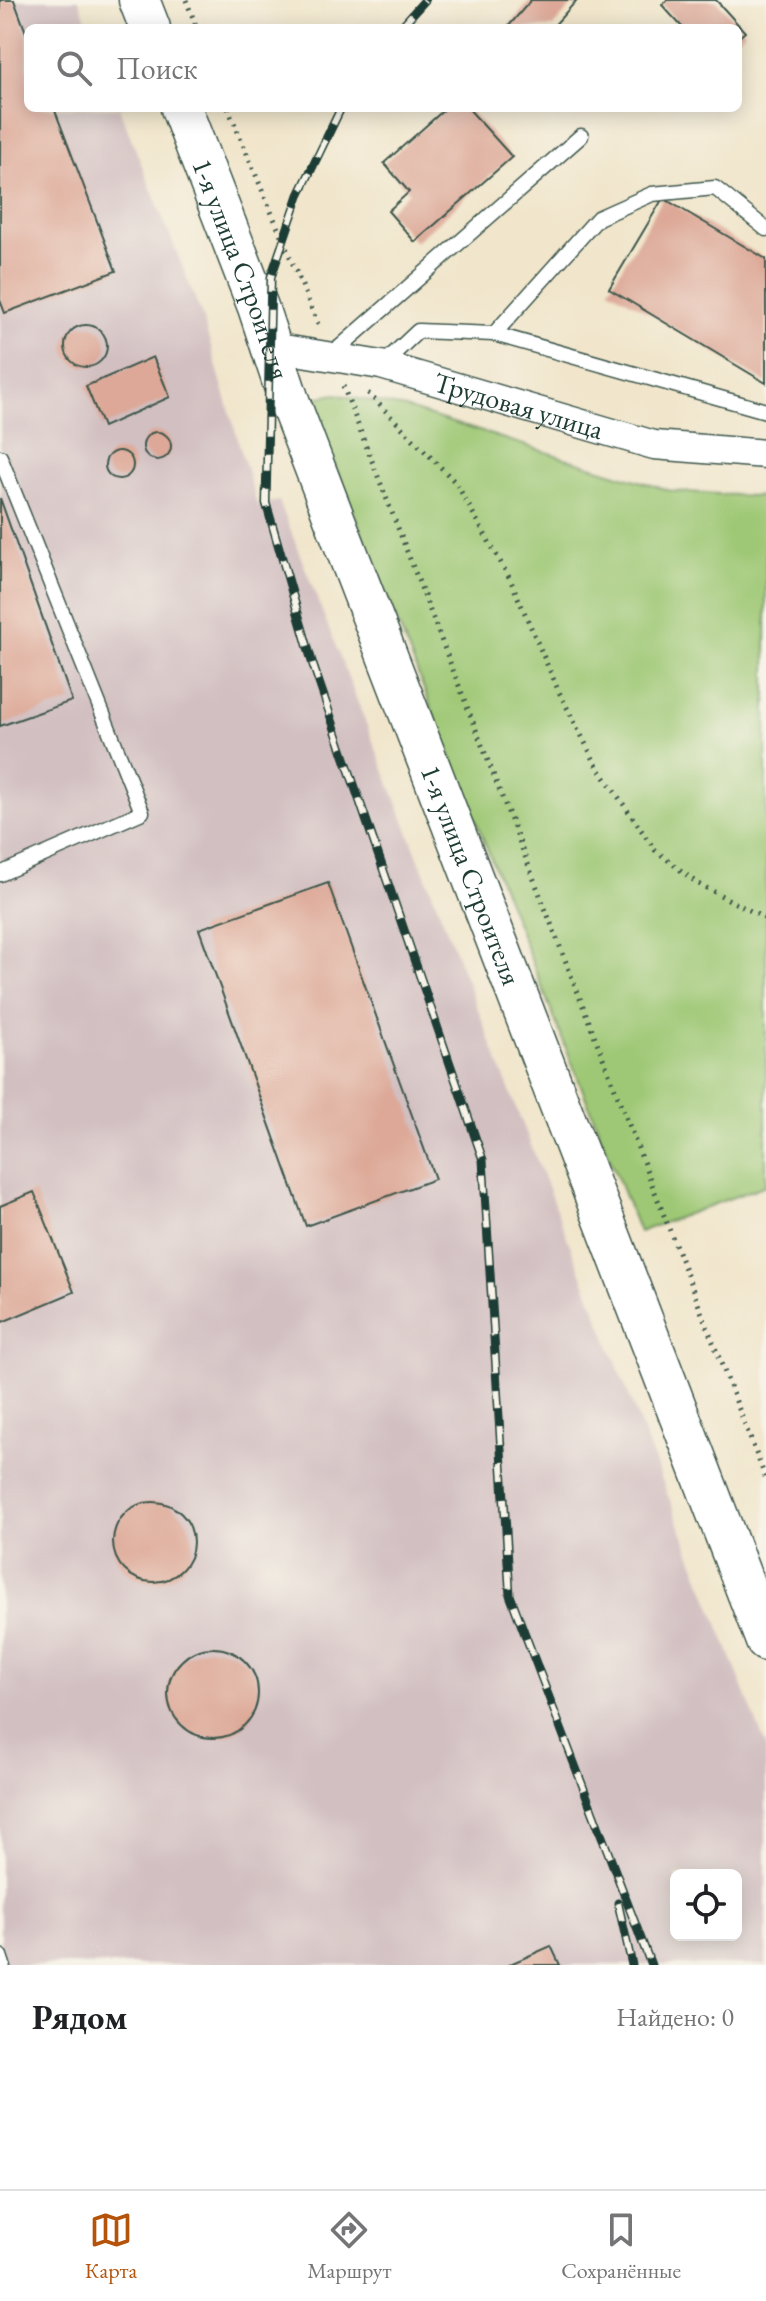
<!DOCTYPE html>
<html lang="ru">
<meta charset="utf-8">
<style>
body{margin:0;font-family:"EB Garamond",serif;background:#f6f6f6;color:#202124}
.controls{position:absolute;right:24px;bottom:24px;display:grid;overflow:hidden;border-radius:12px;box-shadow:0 4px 20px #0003}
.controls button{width:72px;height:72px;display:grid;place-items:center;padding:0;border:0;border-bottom:2px solid #e0e0e0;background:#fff;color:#202124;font:40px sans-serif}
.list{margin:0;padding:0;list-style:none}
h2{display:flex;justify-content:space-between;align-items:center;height:104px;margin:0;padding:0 32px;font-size:34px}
h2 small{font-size:26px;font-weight:400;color:#757577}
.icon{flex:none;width:44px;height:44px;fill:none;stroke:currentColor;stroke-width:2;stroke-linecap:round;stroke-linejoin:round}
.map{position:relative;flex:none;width:766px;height:1965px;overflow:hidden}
.search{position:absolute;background:#fff;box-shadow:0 4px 20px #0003;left:24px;right:24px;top:24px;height:88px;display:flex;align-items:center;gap:20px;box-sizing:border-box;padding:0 28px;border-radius:12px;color:#757577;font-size:30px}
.sheet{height:224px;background:#fff}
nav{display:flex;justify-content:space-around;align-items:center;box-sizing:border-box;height:112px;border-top:2px solid #e0e0e0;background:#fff;font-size:22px;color:#757577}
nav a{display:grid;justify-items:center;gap:4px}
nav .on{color:#b45309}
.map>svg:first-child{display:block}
.industrial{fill:#d2bfc1;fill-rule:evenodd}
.green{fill:#9ec875;stroke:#5e8254;stroke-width:2}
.building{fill:#dda897}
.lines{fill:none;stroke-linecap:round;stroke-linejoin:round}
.lane-casing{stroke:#3e564b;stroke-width:17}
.street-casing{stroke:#3e564b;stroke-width:31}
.secondary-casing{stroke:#3e564b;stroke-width:43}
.path{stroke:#3e564b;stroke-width:5;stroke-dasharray:2 6;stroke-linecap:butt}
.lane{stroke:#fff;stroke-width:14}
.street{stroke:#fff;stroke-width:28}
.secondary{stroke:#fff;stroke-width:40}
.rail-casing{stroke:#1f3d34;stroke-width:9}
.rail{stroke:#f7f3e8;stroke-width:6;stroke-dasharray:18;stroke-linecap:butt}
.labels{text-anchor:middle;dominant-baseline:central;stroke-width:7;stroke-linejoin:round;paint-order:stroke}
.street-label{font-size:28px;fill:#1f3d34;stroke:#f7f3e8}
</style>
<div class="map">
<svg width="766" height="1965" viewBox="0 0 766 1965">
<rect width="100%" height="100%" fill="#f7f3e8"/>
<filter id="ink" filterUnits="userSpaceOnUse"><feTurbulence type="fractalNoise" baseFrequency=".0125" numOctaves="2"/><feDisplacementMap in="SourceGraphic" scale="16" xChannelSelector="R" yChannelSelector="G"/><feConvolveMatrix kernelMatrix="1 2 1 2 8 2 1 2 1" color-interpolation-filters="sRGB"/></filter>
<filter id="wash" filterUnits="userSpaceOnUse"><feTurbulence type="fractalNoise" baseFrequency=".006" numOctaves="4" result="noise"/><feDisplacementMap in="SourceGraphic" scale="32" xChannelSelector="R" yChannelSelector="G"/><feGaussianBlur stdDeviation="1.8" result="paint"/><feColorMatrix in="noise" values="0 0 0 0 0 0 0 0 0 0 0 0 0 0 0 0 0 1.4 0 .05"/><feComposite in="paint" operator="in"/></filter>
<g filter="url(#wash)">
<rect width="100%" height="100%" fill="#f1e6cc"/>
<path class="industrial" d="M0 0H79L89 28H28V108H119L202 316 257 505 279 501 766 1746V1965H0ZM676 1875H736V1935H676Z"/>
<path class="green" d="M335 394 405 408 671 491 766 497V1185L639 1232 309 399Z"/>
<g id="blocks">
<g class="building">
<path d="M0 0H14L28 38V108H54L116 271 5 313 0 300Z"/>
<path d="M531 0H577L552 28H507Z"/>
<path d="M667 0H716L745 32 738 38V28H683L662 5Z"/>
<path d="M446 108H468L512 157 415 242 388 211 409 192 384 163Z"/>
<path d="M663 198 766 259V383L609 289Z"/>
<circle cx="86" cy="346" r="21"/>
<path d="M153 357 170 397 103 427 86 386Z"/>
<circle cx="157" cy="446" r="14"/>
<circle cx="119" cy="465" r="14"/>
<path d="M0 498 72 701 0 726Z"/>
<path d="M328 883 435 1179 306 1226 199 929Z"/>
<path d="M34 1192 74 1292 0 1323V1206Z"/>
<circle cx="153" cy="1542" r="40"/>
<circle cx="213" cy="1693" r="45"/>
<path d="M551 1946 560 1965H508Z"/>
</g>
</g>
</g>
<g filter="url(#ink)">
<use href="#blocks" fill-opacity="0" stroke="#3e564b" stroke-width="2"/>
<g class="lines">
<g class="lane-casing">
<g id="lane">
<path d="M494 334 598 218 652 194 715 188 766 229"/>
<path d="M331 355 581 136"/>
<path d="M382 365 418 331 494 334 766 411"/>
<path d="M0 457 142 812 0 874"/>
<path d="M0 1956 3 1965"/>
</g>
</g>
<g class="street-casing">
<g id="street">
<path id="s1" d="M272 347 381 365 654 445 766 454"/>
</g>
</g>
<g class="secondary-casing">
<g id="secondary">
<path d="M139 0 150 28"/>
<path id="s2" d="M181 108 258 307 288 398 766 1641"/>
</g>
</g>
<g class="path">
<path d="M186 0 197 28"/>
<path d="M228 108 320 329"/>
<path d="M343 386 766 1479"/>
<path d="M368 393 456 483 510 579 559 692 597 766 655 850 697 883 766 919"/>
</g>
<use href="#lane" class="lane"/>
<use href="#street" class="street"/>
<use href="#secondary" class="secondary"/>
<g class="rail-casing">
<g id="rail">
<path d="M400 28 425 0"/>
<path d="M341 108 299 195 271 277 266 503 313 665 483 1160 510 1595 651 1965"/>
<path d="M618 1903 632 1965"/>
</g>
</g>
<use href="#rail" class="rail"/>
</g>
</g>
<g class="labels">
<g class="street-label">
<text stroke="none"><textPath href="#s2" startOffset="172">1-я улица Строителя</textPath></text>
<text stroke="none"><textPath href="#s1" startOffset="254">Трудовая улица</textPath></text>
<text stroke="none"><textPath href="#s2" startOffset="820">1-я улица Строителя</textPath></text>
</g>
</g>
</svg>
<div class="controls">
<button><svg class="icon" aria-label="locate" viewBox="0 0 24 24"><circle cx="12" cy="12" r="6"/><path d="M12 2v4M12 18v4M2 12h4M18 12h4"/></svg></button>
</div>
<div class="search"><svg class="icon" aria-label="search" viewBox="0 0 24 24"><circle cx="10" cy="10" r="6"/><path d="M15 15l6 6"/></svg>Поиск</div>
</div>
<section class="sheet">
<h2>Рядом<small>Найдено: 0</small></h2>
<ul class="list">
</ul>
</section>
<nav>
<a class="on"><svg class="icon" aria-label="map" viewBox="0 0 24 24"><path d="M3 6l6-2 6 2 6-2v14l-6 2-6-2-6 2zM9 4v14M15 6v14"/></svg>Карта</a>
<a><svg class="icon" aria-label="directions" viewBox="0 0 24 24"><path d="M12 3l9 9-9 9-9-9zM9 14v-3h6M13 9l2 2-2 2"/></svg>Маршрут</a>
<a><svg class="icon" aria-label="saved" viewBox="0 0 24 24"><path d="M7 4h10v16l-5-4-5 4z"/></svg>Сохранённые</a>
</nav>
